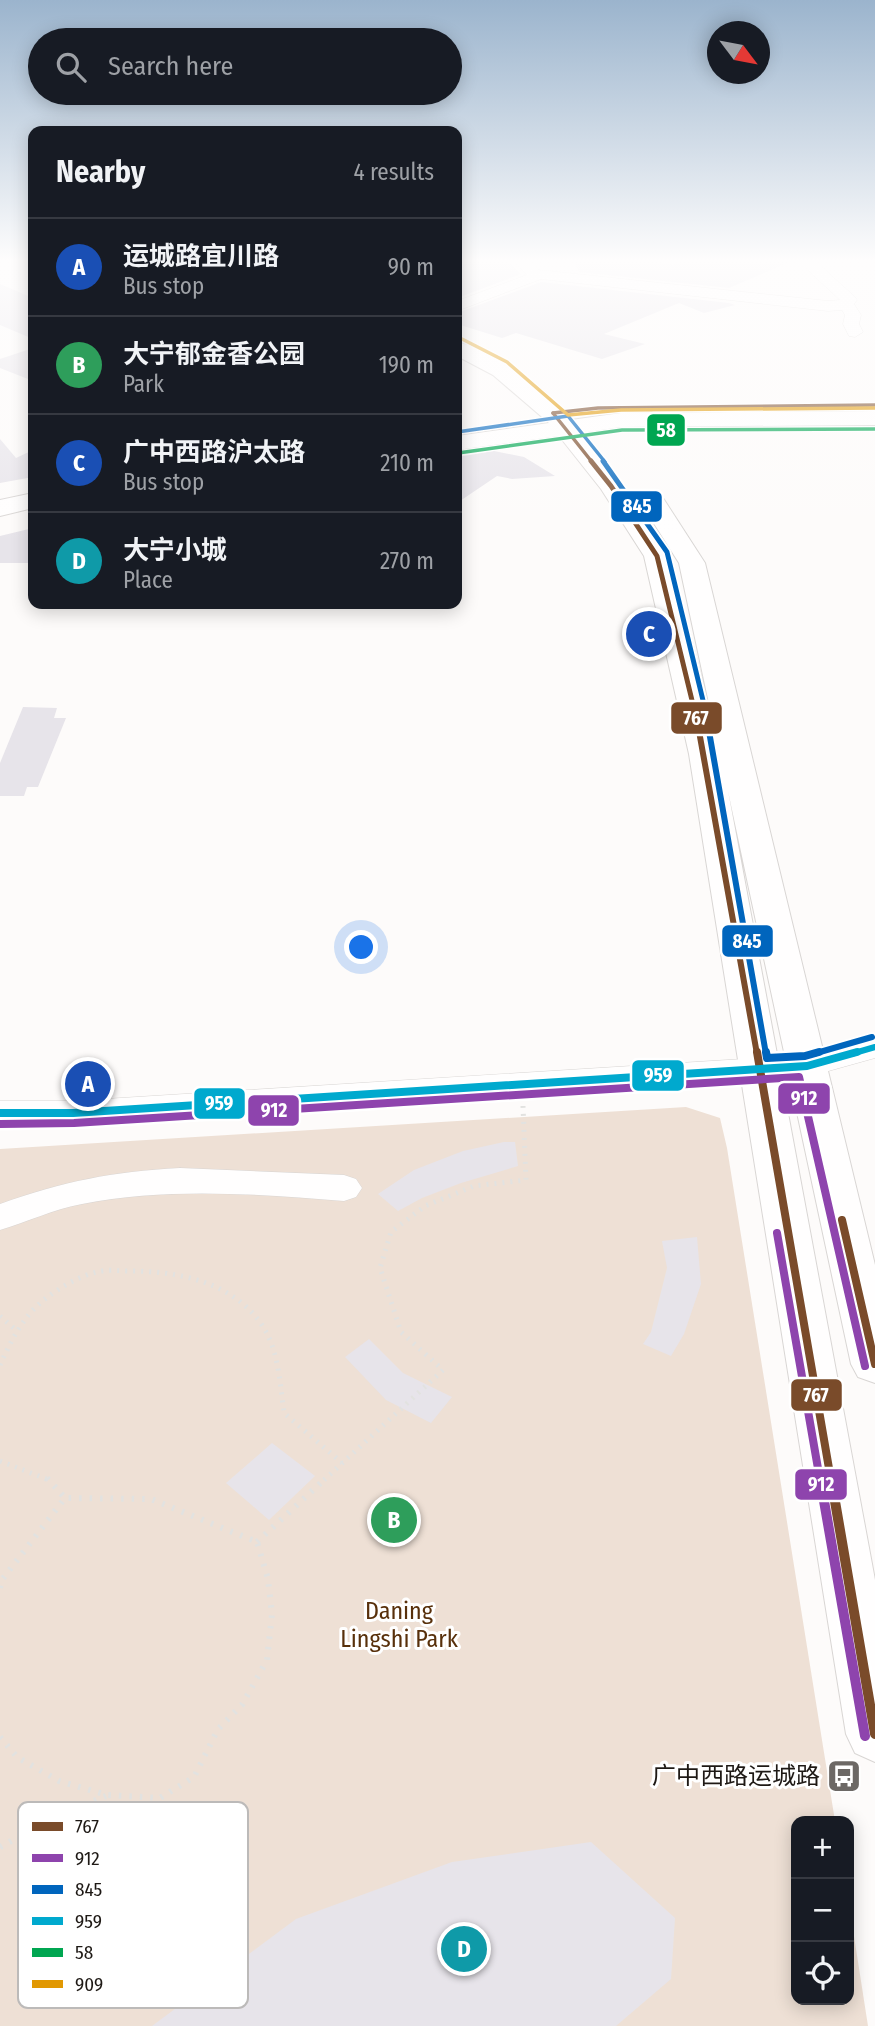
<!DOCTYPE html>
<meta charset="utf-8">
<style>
body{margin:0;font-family:"Fira Sans Condensed","Noto Sans SC",sans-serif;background:#242831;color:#f1f3f6}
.controls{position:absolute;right:21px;bottom:21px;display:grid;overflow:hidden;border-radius:14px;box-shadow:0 4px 18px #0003}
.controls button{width:63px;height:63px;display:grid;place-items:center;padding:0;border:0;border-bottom:2px solid #363941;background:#171b24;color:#f1f3f6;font:35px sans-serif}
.compass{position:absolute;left:707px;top:21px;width:63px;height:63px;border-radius:50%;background:#171b24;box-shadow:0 4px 18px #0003;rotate:122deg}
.you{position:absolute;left:362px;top:948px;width:24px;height:24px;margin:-18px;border:5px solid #fff;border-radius:50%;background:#1a73e8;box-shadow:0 0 0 10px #1a73e833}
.badge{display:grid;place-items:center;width:46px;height:46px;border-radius:50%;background:#ea580c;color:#fff;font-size:23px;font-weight:700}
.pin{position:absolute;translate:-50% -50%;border:4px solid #fff;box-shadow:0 2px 7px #0006}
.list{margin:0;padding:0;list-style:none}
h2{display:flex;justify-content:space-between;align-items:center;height:91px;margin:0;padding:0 28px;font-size:30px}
h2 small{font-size:23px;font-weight:400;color:#9ea1a6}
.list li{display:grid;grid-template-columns:46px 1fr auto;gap:21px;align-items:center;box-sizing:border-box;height:98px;padding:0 28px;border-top:2px solid #363941}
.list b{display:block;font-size:26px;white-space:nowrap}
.list p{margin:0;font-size:23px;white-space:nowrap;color:#9ea1a6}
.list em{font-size:23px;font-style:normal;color:#9ea1a6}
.icon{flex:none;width:38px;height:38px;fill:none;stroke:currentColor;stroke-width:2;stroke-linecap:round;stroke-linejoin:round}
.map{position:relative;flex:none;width:875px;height:2026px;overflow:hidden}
.search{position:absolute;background:#171b24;box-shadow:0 4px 18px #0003;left:28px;top:28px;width:434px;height:77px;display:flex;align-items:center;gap:18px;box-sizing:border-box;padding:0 24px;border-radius:38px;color:#9ea1a6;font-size:26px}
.panel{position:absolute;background:#171b24;box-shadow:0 4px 18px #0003;left:28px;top:126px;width:434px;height:483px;border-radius:14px}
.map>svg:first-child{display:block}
.green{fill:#eee0d5}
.building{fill:#e7e4ea}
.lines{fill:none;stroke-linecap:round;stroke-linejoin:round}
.minor-casing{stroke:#d9d6d4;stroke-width:1}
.major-casing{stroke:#d9d6d4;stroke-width:2}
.path-far1{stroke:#e2e2e0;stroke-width:5;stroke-dasharray:2 6;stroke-linecap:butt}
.path{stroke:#e2e2e0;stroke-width:6;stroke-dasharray:2.5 8;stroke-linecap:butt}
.minor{fill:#fffefe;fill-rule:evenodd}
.major{fill:#fffefe;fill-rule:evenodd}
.bus-1-far4-casing{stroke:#fff;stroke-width:6}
.bus-1-far3-casing{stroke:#fff;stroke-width:9}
.bus-1-far2-casing{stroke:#fff;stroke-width:10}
.bus-1-far1-casing{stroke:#fff;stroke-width:13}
.bus-1-casing{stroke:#fff;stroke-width:16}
.bus-2-far1-casing{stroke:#fff;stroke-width:13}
.bus-2-casing{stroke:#fff;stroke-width:16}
.bus-3-far3-casing{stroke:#fff;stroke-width:6}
.bus-3-far2-casing{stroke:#fff;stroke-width:9}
.bus-3-far1-casing{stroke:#fff;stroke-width:10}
.bus-3-casing{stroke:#fff;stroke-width:13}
.bus-4-far1-casing{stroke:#fff;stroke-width:10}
.bus-4-casing{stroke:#fff;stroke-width:13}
.bus-5-casing{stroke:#fff;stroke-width:6}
.bus-6-casing{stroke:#fff;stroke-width:6}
.bus-1-far4{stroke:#7a4b2a;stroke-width:3.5}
.bus-1-far3{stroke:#7a4b2a;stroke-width:5}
.bus-1-far2{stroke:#7a4b2a;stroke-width:6}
.bus-1-far1{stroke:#7a4b2a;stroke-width:8}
.bus-1{stroke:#7a4b2a;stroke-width:10}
.bus-2-far1{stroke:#8e44ad;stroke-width:8}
.bus-2{stroke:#8e44ad;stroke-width:10}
.bus-3-far3{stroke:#0065bd;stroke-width:3.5}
.bus-3-far2{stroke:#0065bd;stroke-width:5}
.bus-3-far1{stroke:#0065bd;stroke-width:6}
.bus-3{stroke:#0065bd;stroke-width:8}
.bus-4-far1{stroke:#00a9ce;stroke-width:6}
.bus-4{stroke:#00a9ce;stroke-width:8}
.bus-5{stroke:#00a651;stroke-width:3.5}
.bus-6{stroke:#e19802;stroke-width:3.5}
.labels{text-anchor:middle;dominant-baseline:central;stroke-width:6;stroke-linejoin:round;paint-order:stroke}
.near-park-label{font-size:24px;fill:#58300b;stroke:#fff}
.near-poi-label{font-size:24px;fill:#1e1915;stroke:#fff;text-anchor:end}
.key{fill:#fff;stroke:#bcbab9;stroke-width:2}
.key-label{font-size:19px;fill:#1e1915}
.line-badge{stroke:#fff;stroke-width:2.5}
.badge-label{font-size:19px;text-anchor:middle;font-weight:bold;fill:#fff}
</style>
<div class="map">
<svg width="875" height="2026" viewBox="0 0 875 2026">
<rect width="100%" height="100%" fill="#fdfbfa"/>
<path class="green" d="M686 1107 720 1118 727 1148 835 1821H796V2000H849V1904L868 2026H0V1149Z"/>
<g class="building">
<path d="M457 259H505L521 274 457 298Z"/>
<path d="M614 259H649L672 265 687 259 794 260 729 288 579 272 575 262 588 260 607 263Z"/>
<path d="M541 282 729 303 735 305 704 313 679 303 604 334 645 344 602 359 516 333 502 338 457 324V313Z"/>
<path d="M0 284 33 298V339L0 325Z"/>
<path d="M33 348V381L0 368V359Z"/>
<path d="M0 439 16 458 33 450V477L0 483Z"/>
<path d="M494 451 524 457 555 476 512 479 497 476 457 503V457Z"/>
<path d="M33 528V563H0V536Z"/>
<path d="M23 707 57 708 54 718H66L38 787H27L24 796H0V763Z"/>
<path d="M504 1142H515L518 1166 461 1183 422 1198 398 1211 378 1194 414 1170 463 1151Z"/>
<path d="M697 1237 701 1284 684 1334 671 1356 643 1344 651 1332 667 1268 662 1241Z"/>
<path d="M369 1339 403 1373 452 1397 431 1423 386 1400 345 1357Z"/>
<path d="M272 1443 315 1476 269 1520 226 1483Z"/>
<path d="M591 1842 675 1918 671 1979 616 2026H152L296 1919 452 1862Z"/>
</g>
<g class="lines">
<g class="minor-casing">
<g id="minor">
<path d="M512 259H528L539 270 828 301 840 300 796 259H813L855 297 857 300 854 304 861 315 859 324 863 332 855 337 849 336 843 324 845 315 842 310 828 311 541 279 457 311V301L527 275Z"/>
<path d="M875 1036V1058L807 1077 73 1125H0V1101H73L807 1055Z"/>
<path d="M180 1168 344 1175 356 1179 362 1188 356 1197 344 1201C257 1194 168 1187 82 1204 54 1209 27 1222 0 1230V1204C65 1181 111 1172 180 1168Z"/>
</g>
</g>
<g class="major-casing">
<g id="major">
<path d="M457 342C499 352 544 387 571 420L621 413 875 411V425L621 427 581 433 620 481 670 556 714 727 679 563 641 503 645 498 654 495 663 498 705 563 875 1265V1383L858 1377 851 1364 728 791 875 1580V1762L855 1753 846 1734 689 754 644 556 601 489 559 436 457 450V436L549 423 493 375 457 356Z"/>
<path d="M33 493V508L0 516V500Z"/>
</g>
</g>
<g class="path-far1">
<path d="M0 1316 17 1331"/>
<path d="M0 1365C11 1341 23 1316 45 1299 59 1288 79 1276 97 1272 107 1269 118 1271 129 1271 178 1271 233 1282 262 1325 279 1351 280 1384 284 1413L342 1463"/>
<path d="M0 1461 49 1480"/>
<path d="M324 1480 443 1370 401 1332 380 1268 391 1232 425 1206 474 1186 526 1180 523 1106"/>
</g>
<g class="path">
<path d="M47 1478 65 1498"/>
<path d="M257 1542 326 1478"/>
<path d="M0 1588 1 1581 65 1498 151 1499 257 1542"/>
<path d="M0 1737 17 1757 59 1781 107 1795 160 1798 194 1777 218 1729 242 1705 267 1660 272 1614 268 1579 257 1542"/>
<path d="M0 1847 61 1814 106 1796"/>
</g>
<use href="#minor" class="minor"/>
<use href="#major" class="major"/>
<g class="bus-1-far4-casing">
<g id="bus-1-far4">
<path d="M553 413 592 462"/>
<path d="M553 413 598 408 875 405"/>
</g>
</g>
<g class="bus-1-far3-casing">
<path id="bus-1-far3" d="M591 461 611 486 657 556 697 721"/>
</g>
<g class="bus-1-far2-casing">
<path id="bus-1-far2" d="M697 720 757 1054"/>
</g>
<g class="bus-1-far1-casing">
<g id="bus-1-far1">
<path d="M757 1052 831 1480"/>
<path d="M842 1220 875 1364"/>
</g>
</g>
<g class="bus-1-casing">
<path id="bus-1" d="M831 1478 875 1734"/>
</g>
<g class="bus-2-far1-casing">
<g id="bus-2-far1">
<path d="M0 1124 74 1123 799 1077 865 1366"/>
<path d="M777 1233 820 1480"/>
</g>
</g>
<g class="bus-2-casing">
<path id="bus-2" d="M820 1478 865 1736"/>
</g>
<g class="bus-3-far3-casing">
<path id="bus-3-far3" d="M457 432 568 416 605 462"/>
</g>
<g class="bus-3-far2-casing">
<path id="bus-3-far2" d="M603 461 667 552 708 721"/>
</g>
<g class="bus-3-far1-casing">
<g id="bus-3-far1">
<path d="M707 720 766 1054"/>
<path d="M813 1054 872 1037"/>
</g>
</g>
<g class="bus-3-casing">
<path id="bus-3" d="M766 1052 767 1058 805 1056 819 1052"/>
</g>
<g class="bus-4-far1-casing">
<path id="bus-4-far1" d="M851 1054 875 1047"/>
</g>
<g class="bus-4-casing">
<path id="bus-4" d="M0 1113H73L807 1066 857 1052"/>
</g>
<g class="bus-5-casing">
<path id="bus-5" d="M458 453 622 430 875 429"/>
</g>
<g class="bus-6-casing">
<path id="bus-6" d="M462 339 507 362 568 415 621 410 875 408"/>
</g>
<use href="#bus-1-far4" class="bus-1-far4"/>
<use href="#bus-1-far3" class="bus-1-far3"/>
<use href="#bus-1-far2" class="bus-1-far2"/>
<use href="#bus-1-far1" class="bus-1-far1"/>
<use href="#bus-1" class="bus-1"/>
<use href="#bus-2-far1" class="bus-2-far1"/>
<use href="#bus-2" class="bus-2"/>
<use href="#bus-3-far3" class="bus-3-far3"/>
<use href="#bus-3-far2" class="bus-3-far2"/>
<use href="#bus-3-far1" class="bus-3-far1"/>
<use href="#bus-3" class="bus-3"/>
<use href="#bus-4-far1" class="bus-4-far1"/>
<use href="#bus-4" class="bus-4"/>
<use href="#bus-5" class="bus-5"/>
<use href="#bus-6" class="bus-6"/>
</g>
<linearGradient id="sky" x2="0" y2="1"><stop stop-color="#9bb4cd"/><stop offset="0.48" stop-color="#fefdfd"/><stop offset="1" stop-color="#fefdfd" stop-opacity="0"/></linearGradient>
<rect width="875" height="543" fill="url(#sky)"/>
<defs>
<g id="bus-square" transform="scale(1.75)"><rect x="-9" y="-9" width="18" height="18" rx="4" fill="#6c6865" stroke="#fff"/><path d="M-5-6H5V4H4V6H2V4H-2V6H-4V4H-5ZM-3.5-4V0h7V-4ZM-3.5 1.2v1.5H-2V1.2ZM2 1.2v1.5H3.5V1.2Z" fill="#fff"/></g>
</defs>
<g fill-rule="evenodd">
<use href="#bus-square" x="844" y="1776"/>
</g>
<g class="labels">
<g class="near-park-label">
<text x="399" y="1611">Daning<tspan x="399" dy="28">Lingshi Park</tspan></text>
</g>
<g class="near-poi-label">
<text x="820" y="1776">广中西路运城路</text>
</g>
</g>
<rect x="18" y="1802" width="230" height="206" rx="10" class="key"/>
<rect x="32" y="1822" width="31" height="9" fill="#7a4b2a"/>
<rect x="32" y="1854" width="31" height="8" fill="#8e44ad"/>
<rect x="32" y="1885" width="31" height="9" fill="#0065bd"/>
<rect x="32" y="1917" width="31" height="8" fill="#00a9ce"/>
<rect x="32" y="1948" width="31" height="9" fill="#00a651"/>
<rect x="32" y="1980" width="31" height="8" fill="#e19802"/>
<g class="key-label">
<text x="75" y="1833">767</text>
<text x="75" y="1865">912</text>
<text x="75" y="1896">845</text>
<text x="75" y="1928">959</text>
<text x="75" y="1959">58</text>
<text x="75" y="1991">909</text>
</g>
<g class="line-badge">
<rect x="646" y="413" width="40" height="34" rx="7" fill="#00a651"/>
<rect x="610" y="490" width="53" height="33" rx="7" fill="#0065bd"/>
<rect x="670" y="701" width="53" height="34" rx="7" fill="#7a4b2a"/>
<rect x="721" y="924" width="53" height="34" rx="7" fill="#0065bd"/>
<rect x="631" y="1059" width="54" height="33" rx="7" fill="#00a9ce"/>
<rect x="777" y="1082" width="54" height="33" rx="7" fill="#8e44ad"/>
<rect x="193" y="1087" width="53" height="33" rx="7" fill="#00a9ce"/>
<rect x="247" y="1094" width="53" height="33" rx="7" fill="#8e44ad"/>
<rect x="790" y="1378" width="53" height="34" rx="7" fill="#7a4b2a"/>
<rect x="794" y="1468" width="54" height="33" rx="7" fill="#8e44ad"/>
</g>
<g class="badge-label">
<text x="666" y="437">58</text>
<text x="637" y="513">845</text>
<text x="696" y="725">767</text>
<text x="747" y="948">845</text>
<text x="658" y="1082">959</text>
<text x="804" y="1105">912</text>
<text x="219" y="1110">959</text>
<text x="274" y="1117">912</text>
<text x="816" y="1402">767</text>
<text x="821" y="1491">912</text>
</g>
</svg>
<div class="controls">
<button>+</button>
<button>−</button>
<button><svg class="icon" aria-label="locate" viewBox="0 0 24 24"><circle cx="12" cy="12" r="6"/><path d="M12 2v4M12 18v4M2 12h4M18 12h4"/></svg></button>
</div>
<svg class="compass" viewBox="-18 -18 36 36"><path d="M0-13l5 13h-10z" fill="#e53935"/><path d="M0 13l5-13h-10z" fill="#9ea1a6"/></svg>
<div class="you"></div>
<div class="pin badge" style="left:88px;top:1084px;background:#1a4fb4">A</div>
<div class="pin badge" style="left:394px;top:1520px;background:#2e9e5b">B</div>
<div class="pin badge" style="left:649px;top:634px;background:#1a4fb4">C</div>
<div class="pin badge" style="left:464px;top:1949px;background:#0f9aa8">D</div>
<div class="search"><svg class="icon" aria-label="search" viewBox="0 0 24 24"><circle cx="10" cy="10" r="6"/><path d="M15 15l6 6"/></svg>Search here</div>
<section class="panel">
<h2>Nearby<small>4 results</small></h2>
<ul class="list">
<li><span class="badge" style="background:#1a4fb4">A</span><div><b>运城路宜川路</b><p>Bus stop</p></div><em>90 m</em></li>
<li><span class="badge" style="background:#2e9e5b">B</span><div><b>大宁郁金香公园</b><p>Park</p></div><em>190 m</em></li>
<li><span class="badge" style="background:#1a4fb4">C</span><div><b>广中西路沪太路</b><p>Bus stop</p></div><em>210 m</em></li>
<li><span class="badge" style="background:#0f9aa8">D</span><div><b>大宁小城</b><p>Place</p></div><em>270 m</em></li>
</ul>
</section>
</div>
